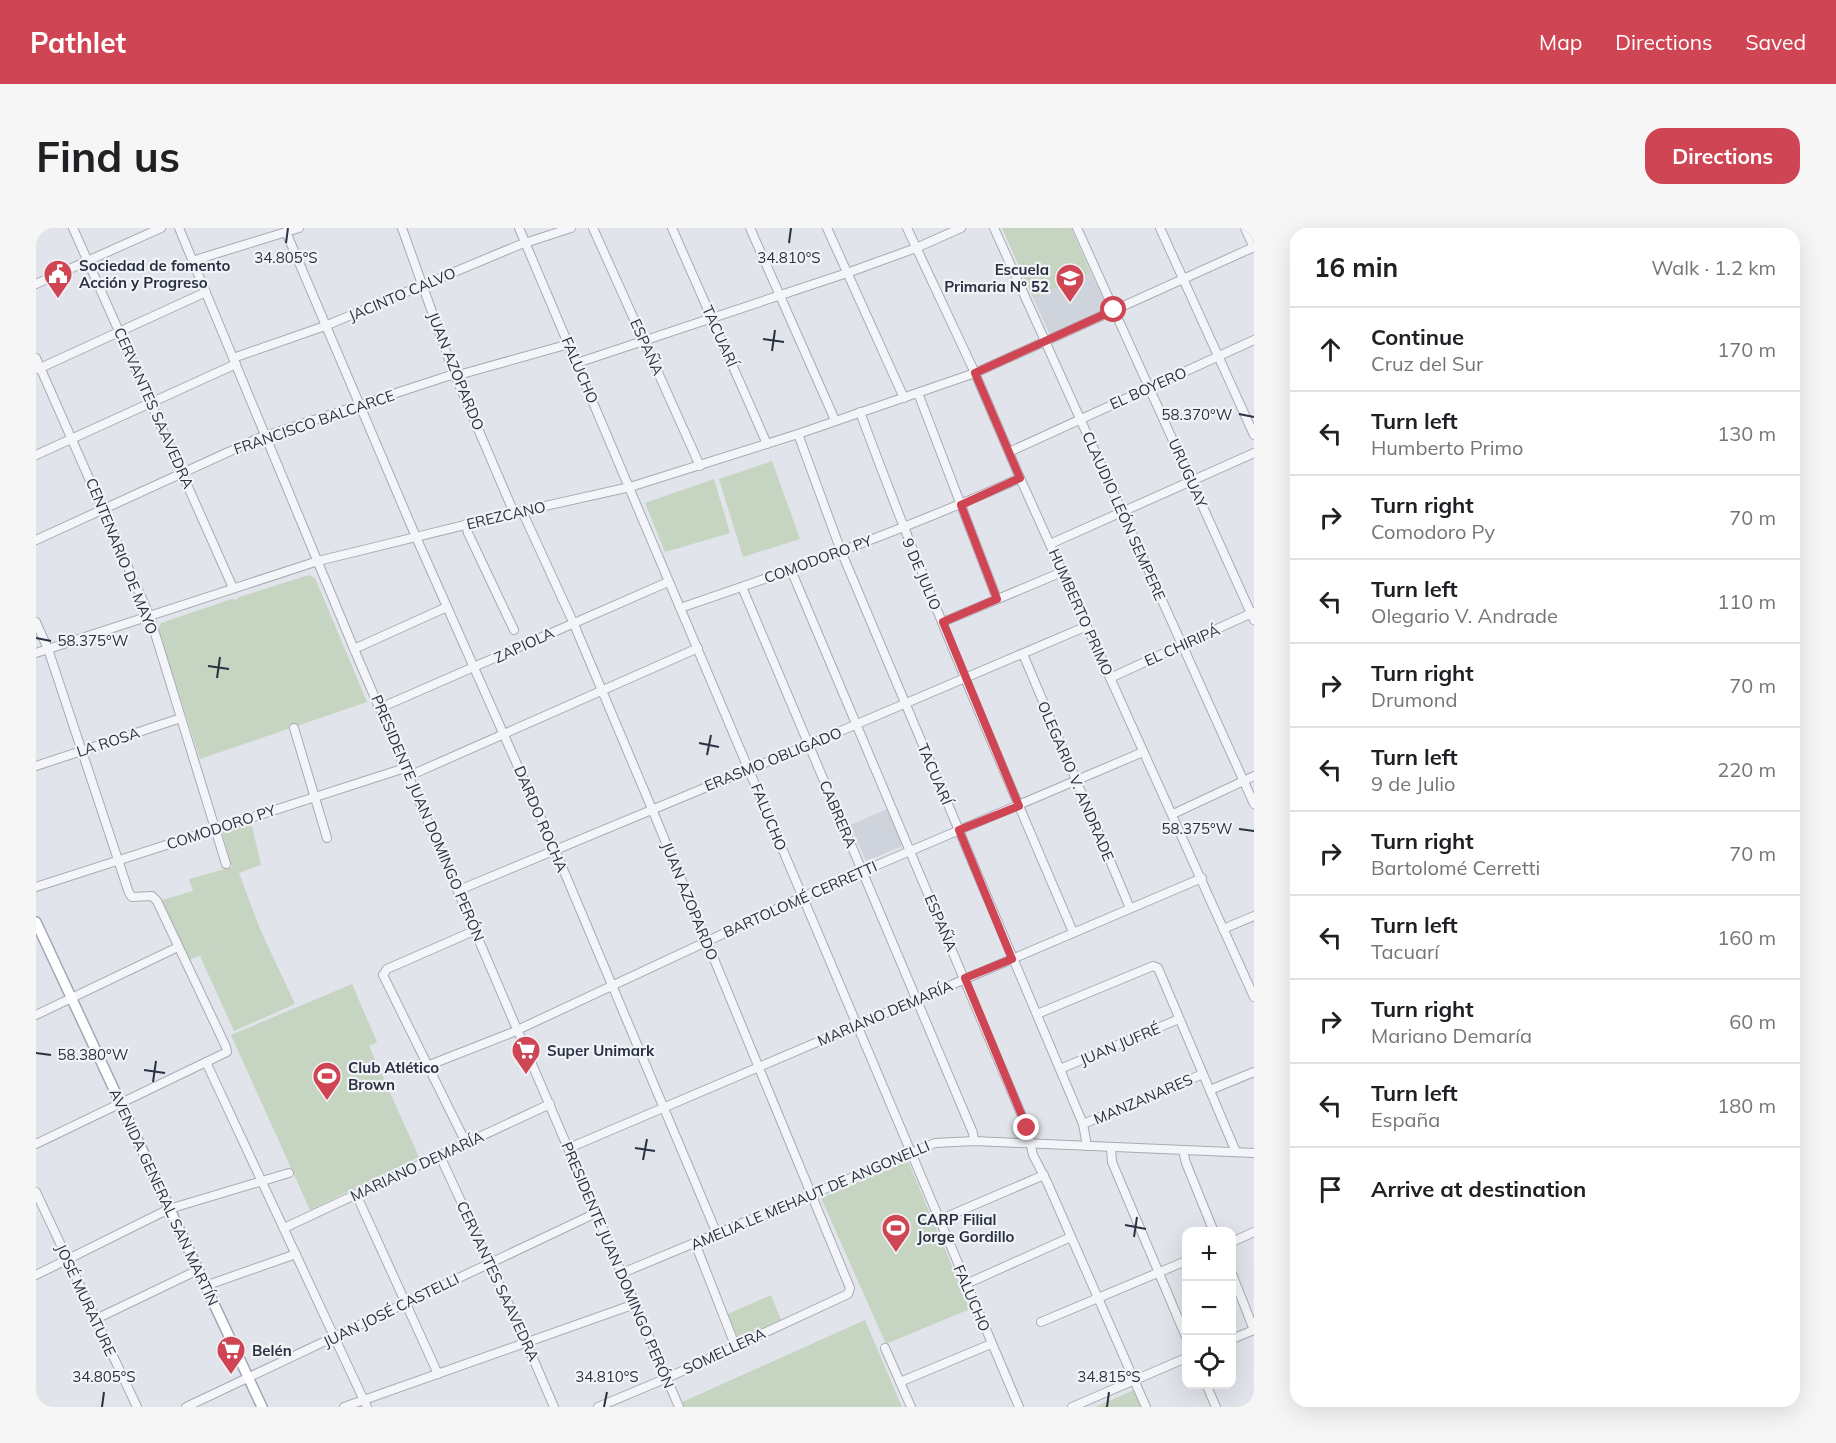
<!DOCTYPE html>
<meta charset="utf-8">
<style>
body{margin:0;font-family:Mulish,sans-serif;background:#f6f6f6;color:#202124}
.controls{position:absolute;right:18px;bottom:18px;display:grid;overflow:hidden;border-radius:12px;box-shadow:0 6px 24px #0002}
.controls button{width:54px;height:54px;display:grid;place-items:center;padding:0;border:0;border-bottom:2px solid #e0e0e0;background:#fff;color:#202124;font:30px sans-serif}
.stop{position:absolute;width:18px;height:18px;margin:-14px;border:4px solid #d04554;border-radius:50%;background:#fff}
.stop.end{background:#d04554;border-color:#fff;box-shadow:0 2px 6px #0008}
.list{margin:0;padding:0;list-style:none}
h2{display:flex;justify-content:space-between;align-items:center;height:78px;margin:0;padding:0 24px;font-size:26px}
h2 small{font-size:20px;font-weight:400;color:#757577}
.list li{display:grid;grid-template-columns:39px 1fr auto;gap:18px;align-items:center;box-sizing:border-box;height:84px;padding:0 24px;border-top:2px solid #e0e0e0}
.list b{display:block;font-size:22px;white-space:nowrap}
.list p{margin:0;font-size:20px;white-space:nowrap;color:#757577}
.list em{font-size:20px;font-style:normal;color:#757577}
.icon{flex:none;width:33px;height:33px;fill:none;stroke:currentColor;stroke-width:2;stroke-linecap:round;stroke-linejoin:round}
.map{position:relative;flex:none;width:1218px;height:1179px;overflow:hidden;border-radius:18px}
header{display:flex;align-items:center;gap:36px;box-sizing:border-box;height:84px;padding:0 30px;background:#d04554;color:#fff}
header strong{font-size:28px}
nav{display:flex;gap:33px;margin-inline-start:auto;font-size:21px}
.intro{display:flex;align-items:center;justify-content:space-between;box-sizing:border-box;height:144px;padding:0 36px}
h1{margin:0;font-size:42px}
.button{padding:15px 27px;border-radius:18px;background:#d04554;color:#fff;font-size:21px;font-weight:700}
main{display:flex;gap:36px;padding:0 36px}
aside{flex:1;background:#fff;border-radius:18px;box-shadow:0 6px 24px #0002}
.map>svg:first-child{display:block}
.built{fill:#cfd3dc}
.green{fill:#c6d4c2}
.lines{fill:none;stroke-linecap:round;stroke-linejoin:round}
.minor-casing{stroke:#a6abb4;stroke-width:10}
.major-casing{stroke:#a0a8b6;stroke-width:12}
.minor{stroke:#f4f5f8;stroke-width:8}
.major{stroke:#fff;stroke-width:9}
.route{stroke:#d04554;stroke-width:8}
.ticks{fill:none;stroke:#293142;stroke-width:2}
.labels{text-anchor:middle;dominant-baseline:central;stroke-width:4.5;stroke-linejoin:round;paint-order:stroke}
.poi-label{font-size:15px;font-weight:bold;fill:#293142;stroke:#f1f3f7;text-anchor:start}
.street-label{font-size:15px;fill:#293142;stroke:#f1f3f7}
.ticks-label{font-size:15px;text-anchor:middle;fill:#293142;stroke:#f1f3f7;stroke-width:4.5;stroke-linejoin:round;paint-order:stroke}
</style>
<header>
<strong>Pathlet</strong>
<nav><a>Map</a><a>Directions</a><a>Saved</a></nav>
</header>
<div class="intro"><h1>Find us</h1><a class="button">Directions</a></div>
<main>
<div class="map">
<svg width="1218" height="1179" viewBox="0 0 1218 1179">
<rect width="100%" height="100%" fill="#e1e4ea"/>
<g class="built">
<path d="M1055 45 1072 81 1014 107 997 70Z"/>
<path d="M853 580 869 617 830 633 814 597Z"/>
</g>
<g class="green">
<path d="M966 0H1035L1055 45 997 70Z"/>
<path d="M736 233 764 311 707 329 683 251Z"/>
<path d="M678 251 694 305 629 324 609 275Z"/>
<path d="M273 347 279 350 331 474 164 531 122 401 125 395 196 371 200 372 203 369Z"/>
<path d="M215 594 225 637 203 645 224 701 259 776 198 803 164 728 175 723 153 732 126 672 157 663 153 651 196 639 186 604Z"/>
<path d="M316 756 341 814 333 818 383 929 274 982 195 807Z"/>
<path d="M872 933 934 1081 850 1116 785 970Z"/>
<path d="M735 1067 745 1092 702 1111 692 1086Z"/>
<path d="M829 1092 866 1179H646L644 1175Z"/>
<path d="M1098 1162 1105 1179H1059Z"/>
</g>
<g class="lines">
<g class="minor-casing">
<g id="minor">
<path d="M37 0 197 360"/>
<path d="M143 0 318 421 643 1179"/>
<path d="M366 0 416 140 478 285"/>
<path d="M483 0 983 1179"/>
<path d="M557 0 664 238"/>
<path d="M636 0 731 216"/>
<path d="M714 0 799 192"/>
<path d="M791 0 868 170"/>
<path d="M871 0 939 145 984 250 1218 769"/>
<path d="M958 0 1218 576"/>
<path d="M1041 0 1218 392"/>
<path d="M1124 0 1218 207"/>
<path d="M1209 0 1218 20"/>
<path d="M250 4 380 309 519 622 681 1006"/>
<path d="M156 33 263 0"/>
<path d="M0 56 125 0"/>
<path d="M0 130 114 389 190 636"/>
<path d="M197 130 289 98 483 17 535 0"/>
<path d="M541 135 811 45 880 20 925 0"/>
<path d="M2 141 170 64"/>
<path d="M882 165 961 371"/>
<path d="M824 184C889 360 963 532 1037 704"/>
<path d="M762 206 805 323 1047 896 1051 918"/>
<path d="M973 224 1218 112"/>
<path d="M0 227 200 136"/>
<path d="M486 283 537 394 616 581 814 1060 812 1066 631 1150 562 1179"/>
<path d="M430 296 432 305 478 402"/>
<path d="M0 312 223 210 412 148 426 146 533 116"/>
<path d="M1014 316 1218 225"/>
<path d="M755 342 991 900 997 927 1011 954 1110 1179"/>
<path d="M706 359 937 905 938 913"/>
<path d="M644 380C759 341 873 300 984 250"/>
<path d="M0 394 12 421 93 665 96 669 116 668 121 673 190 819 191 824 0 916"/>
<path d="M907 394 1026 344"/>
<path d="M318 421 411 379"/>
<path d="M0 425 282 333 478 285 594 259 762 206 939 145 1218 19"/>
<path d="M987 426 1094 680"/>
<path d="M1074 450 1218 384"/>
<path d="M344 480 632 354"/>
<path d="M258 500 291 610"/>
<path d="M0 538 145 490"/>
<path d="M373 548 662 420"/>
<path d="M1137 586 1218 548"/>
<path d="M0 659 369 540"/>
<path d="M423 662 772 517 1051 398"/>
<path d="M1187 701 1218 688"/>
<path d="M1001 786 1117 738 1122 740 1200 924"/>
<path d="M0 787 142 719"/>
<path d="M170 834 331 1179"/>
<path d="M391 838 475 805 766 669 1107 524"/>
<path d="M1024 841 1143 791"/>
<path d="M1174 862 1218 844"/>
<path d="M1047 896 1167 846"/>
<path d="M430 915 347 747 351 741 440 702"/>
<path d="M533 920 1166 650"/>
<path d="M1075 920 1076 934 1150 1109"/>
<path d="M1147 923 1150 935 1178 1004"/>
<path d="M404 928 490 1114 518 1179"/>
<path d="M0 964 101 1179"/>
<path d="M320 966 402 1146"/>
<path d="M903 992 1008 947"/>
<path d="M248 1000 514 876"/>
<path d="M1196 1014 1218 1004"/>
<path d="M659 1015 699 1117"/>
<path d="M586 1045 899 915 938 913 1218 925"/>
<path d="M1196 1046 1218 1102"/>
<path d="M0 1047 133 981 253 945"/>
<path d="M930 1056 1035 1009"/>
<path d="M169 1058 260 1026"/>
<path d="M60 1091 162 1042"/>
<path d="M1005 1094 1150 1033"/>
<path d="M1196 1111 1218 1102"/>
<path d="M849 1120 875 1179"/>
<path d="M864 1154 955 1116"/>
<path d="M1170 1156 1180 1179"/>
<path d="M150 1179 560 985"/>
<path d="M308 1179 599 1076"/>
<path d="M1036 1179 1150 1130"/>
</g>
</g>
<g class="major-casing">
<path id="major" d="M0 694 226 1179"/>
</g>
<use href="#minor" class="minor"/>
<use href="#major" class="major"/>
</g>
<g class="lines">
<path class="route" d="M991 900 929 750 976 731 923 602 983 578 907 394 961 371 925 277 984 250 939 145 1078 82"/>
</g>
<path class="ticks" d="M250 15 252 0M753 15 755 0M727 111 748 114M736 123 739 102M1203 186 1218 189M0 410 15 413M172 438 193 441M181 450 184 429M663 515 683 519M671 527 675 507M1203 601 1218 603M0 825 15 827M108 842 129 845M117 854 120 833M599 920 619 923M607 932 611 911M1089 997 1110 1001M1098 1009 1101 989M66 1179 68 1164M568 1179 571 1164M1071 1179 1073 1164"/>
<defs>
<g id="civic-pin" transform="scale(1.5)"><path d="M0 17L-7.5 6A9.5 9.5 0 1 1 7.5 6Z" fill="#d04554" stroke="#f1f3f7"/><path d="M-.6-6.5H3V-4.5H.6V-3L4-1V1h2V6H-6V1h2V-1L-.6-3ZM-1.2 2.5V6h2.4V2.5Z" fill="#fff"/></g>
<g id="school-pin" transform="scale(1.5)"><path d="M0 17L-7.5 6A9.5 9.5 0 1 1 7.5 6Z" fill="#d04554" stroke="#f1f3f7"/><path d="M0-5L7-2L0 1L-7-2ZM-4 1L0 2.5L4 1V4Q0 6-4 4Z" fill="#fff"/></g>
<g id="supermarket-pin" transform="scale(1.5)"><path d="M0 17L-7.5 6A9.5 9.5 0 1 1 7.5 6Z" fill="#d04554" stroke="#f1f3f7"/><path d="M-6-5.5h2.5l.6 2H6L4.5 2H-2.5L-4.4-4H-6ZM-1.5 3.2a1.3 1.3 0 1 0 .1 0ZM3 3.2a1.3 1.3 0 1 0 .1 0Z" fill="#fff"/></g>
<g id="stadium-pin" transform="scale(1.5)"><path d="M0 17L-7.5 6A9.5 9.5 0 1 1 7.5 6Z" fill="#d04554" stroke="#f1f3f7"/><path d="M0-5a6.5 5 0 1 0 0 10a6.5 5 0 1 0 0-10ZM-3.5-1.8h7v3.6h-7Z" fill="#fff"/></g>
</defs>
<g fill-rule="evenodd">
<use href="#civic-pin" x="22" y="46"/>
<use href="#school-pin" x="1034" y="50"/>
<use href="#supermarket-pin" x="490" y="822"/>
<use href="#stadium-pin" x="291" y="848"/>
<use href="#stadium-pin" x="860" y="1000"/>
<use href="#supermarket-pin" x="195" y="1122"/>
</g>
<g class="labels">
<g class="poi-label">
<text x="43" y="37">Sociedad de fomento<tspan x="43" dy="17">Acción y Progreso</tspan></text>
<text x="1013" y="41" text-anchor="end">Escuela<tspan x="1013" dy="17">Primaria N° 52</tspan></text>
<text x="511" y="822">Super Unimark</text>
<text x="312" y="839">Club Atlético<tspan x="312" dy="17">Brown</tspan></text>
<text x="881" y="991">CARP Filial<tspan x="881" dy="17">Jorge Gordillo</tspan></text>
<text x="216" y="1122">Belén</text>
</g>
<g class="street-label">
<text transform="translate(366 66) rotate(-23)">JACINTO CALVO</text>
<text transform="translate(684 108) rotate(66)">TACUARÍ</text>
<text transform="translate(611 119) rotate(66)">ESPAÑA</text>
<text transform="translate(544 142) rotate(67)">FALUCHO</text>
<text transform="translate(420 143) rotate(68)">JUAN AZOPARDO</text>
<text transform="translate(1112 160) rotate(-24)">EL BOYERO</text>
<text transform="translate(118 180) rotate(66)">CERVANTES SAAVEDRA</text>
<text transform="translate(278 194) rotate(-19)">FRANCISCO BALCARCE</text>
<text transform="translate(1152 245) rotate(66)">URUGUAY</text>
<text transform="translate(470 287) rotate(-13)">EREZCANO</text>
<text transform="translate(1088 288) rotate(66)">CLAUDIO LEÓN SEMPERE</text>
<text transform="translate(86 328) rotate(68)">CENTENARIO DE MAYO</text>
<text transform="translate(782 331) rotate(-20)">COMODORO PY</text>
<text transform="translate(886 346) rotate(67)">9 DE JULIO</text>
<text transform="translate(1045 384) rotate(66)">HUMBERTO PRIMO</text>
<text transform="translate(488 417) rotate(-25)">ZAPIOLA</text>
<text transform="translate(1146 417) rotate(-24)">EL CHIRIPÁ</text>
<text transform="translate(72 514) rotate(-18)">LA ROSA</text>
<text transform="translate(737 531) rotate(-22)">ERASMO OBLIGADO</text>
<text transform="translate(899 546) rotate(67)">TACUARÍ</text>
<text transform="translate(1040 553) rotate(67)">OLEGARIO V. ANDRADE</text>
<text transform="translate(802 586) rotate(67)">CABRERA</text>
<text transform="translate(733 589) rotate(68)">FALUCHO</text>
<text transform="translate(392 590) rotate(67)">PRESIDENTE JUAN DOMINGO PERÓN</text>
<text transform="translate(505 591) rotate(67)">DARDO ROCHA</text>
<text transform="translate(185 599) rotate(-18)">COMODORO PY</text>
<text transform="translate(764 671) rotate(-24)">BARTOLOMÉ CERRETTI</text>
<text transform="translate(654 673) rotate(68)">JUAN AZOPARDO</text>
<text transform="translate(905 695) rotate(67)">ESPAÑA</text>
<text transform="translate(849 785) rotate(-23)">MARIANO DEMARÍA</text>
<text transform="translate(1084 816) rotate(-23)">JUAN JUFRÉ</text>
<text transform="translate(1107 871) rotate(-23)">MANZANARES</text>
<text transform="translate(381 938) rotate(-25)">MARIANO DEMARÍA</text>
<text transform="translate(774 967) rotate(-23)">AMELIA LE MEHAUT DE ANGONELLI</text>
<text transform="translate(128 969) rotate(65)">AVENIDA GENERAL SAN MARTÍN</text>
<text transform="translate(582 1037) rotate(67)">PRESIDENTE JUAN DOMINGO PERÓN</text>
<text transform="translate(462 1053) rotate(65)">CERVANTES SAAVEDRA</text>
<text transform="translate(936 1070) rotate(67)">FALUCHO</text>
<text transform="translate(50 1072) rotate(65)">JOSÉ MURATURE</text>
<text transform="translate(355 1082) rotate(-26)">JUAN JOSÉ CASTELLI</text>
<text transform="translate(688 1123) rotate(-25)">SOMELLERA</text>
</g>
</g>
<g class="ticks-label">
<text x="250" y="35">34.805°S</text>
<text x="753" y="35">34.810°S</text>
<text x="1161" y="192">58.370°W</text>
<text x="57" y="418">58.375°W</text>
<text x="1161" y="606">58.375°W</text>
<text x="57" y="832">58.380°W</text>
<text x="68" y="1154">34.805°S</text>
<text x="571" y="1154">34.810°S</text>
<text x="1073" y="1154">34.815°S</text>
</g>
</svg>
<div class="controls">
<button>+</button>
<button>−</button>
<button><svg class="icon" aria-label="locate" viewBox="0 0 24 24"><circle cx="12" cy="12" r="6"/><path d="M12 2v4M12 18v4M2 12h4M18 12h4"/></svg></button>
</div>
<div class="stop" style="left:1078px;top:82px"></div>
<div class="stop end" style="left:991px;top:900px"></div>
</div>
<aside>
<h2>16 min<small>Walk · 1.2 km</small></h2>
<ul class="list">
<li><svg class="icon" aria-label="ahead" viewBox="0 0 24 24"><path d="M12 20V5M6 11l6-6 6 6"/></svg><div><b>Continue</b><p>Cruz del Sur</p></div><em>170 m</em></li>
<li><svg class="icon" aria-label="left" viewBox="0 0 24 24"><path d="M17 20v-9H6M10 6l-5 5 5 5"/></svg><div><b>Turn left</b><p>Humberto Primo</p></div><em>130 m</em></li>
<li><svg class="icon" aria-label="right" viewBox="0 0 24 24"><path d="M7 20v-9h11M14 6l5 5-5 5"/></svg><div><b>Turn right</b><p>Comodoro Py</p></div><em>70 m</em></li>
<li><svg class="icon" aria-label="left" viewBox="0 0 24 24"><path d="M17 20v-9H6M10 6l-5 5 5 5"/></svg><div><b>Turn left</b><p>Olegario V. Andrade</p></div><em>110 m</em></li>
<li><svg class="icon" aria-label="right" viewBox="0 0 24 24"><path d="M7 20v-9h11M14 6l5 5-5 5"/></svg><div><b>Turn right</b><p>Drumond</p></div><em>70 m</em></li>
<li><svg class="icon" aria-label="left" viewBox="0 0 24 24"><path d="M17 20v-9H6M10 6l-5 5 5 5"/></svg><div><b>Turn left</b><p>9 de Julio</p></div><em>220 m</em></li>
<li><svg class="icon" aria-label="right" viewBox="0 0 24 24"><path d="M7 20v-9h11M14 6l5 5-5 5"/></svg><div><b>Turn right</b><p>Bartolomé Cerretti</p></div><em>70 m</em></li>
<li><svg class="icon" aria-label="left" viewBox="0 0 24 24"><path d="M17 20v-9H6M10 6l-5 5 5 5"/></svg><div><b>Turn left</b><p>Tacuarí</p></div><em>160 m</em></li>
<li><svg class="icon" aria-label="right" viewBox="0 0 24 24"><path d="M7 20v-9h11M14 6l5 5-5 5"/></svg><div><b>Turn right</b><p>Mariano Demaría</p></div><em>60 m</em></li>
<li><svg class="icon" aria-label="left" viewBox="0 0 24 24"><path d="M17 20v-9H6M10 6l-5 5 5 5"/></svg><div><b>Turn left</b><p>España</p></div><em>180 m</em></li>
<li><svg class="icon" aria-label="arrive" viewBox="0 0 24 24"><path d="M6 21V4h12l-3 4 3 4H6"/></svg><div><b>Arrive at destination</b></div></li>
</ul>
</aside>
</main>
